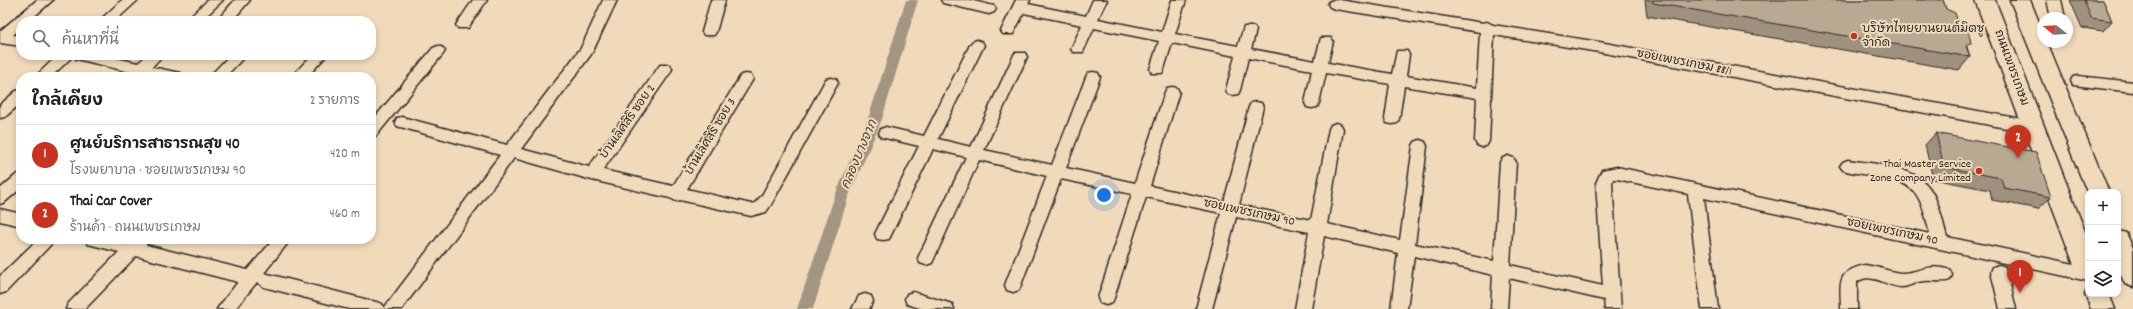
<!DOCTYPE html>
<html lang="th">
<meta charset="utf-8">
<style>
body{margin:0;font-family:Dekko,"Playpen Sans Thai",sans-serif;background:#f6f6f6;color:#222}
.controls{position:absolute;right:12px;bottom:12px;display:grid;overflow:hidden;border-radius:8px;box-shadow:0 2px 6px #0003}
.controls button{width:36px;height:36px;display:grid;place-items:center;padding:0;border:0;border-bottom:1px solid #e0e0e0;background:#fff;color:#222;font:20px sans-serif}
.compass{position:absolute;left:2037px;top:12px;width:36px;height:36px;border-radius:50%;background:#fff;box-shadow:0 2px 6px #0003;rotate:288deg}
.you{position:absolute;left:1104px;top:195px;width:14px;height:14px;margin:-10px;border:3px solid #fff;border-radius:50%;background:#1a73e8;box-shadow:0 0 0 6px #1a73e833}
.badge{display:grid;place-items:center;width:26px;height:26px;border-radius:50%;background:#c8321e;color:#fff;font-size:13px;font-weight:700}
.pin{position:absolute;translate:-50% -33px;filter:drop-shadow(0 1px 2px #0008)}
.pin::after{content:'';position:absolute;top:21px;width:14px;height:12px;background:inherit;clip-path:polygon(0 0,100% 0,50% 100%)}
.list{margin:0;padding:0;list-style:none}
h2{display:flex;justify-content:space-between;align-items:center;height:52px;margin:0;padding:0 16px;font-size:17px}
h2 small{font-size:13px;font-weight:400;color:#767676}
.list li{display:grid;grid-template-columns:26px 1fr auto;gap:12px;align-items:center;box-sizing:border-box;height:60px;padding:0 16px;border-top:1px solid #e0e0e0}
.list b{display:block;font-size:15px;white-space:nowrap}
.list p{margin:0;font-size:13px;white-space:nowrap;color:#767676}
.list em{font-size:13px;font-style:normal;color:#767676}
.icon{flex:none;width:22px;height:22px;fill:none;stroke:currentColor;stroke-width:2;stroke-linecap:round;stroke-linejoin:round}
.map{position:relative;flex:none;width:2133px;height:309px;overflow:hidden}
.search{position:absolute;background:#fff;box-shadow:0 2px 6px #0003;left:16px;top:16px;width:360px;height:44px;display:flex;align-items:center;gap:10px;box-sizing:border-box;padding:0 14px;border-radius:16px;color:#767676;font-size:15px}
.panel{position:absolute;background:#fff;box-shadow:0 2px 6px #0003;left:16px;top:72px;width:360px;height:172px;border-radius:16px}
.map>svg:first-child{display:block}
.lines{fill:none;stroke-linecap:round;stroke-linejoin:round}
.canal{fill:#a39581;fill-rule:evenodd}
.minor-casing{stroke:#2b2b2b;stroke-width:3}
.primary-casing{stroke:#2b2b2b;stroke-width:3}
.minor{fill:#f1daba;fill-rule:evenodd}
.primary{fill:#f1daba;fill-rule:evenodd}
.wall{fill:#a0917e;stroke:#2b2b2b}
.building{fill:#baa992;stroke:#2b2b2b}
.poi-dot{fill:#c8321e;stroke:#f1daba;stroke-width:1.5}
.labels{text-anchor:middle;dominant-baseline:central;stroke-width:4;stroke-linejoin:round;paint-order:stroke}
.poi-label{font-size:12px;fill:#2b2b2b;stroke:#f1daba;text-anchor:start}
.street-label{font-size:12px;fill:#2b2b2b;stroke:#f1daba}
.water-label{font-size:13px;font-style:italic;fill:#494640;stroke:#f1daba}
</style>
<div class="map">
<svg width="2133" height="309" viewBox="0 0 2133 309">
<rect width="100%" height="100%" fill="#f1daba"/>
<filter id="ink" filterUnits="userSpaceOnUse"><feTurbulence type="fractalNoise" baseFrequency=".025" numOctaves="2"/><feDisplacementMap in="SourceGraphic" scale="8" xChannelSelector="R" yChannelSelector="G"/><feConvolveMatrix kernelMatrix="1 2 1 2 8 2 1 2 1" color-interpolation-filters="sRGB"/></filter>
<g filter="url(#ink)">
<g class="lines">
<path class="canal" d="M906 0H918L882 119 848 198 813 309H797L834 198 868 119Z"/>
<g class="minor-casing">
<g id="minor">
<path d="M37 0H53L29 21H21V28L13 35 21 36V46L0 43V31Z"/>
<path d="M122 0H138L115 21H99Z"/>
<path d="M208 0H223L201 21H186Z"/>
<path d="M235 0H250L232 21H220L221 16Z"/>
<path d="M473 0H487L468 28H458L456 25Z"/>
<path d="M603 0H617L592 53 521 149 589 167 660 65H670L672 69 670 73 603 170 673 186 741 75 746 74 751 75 753 79 687 189 751 204 755 203 762 195 826 79 831 78 836 79 838 83 772 203 766 212 751 216 680 200 676 201 670 198 592 180 514 158 402 309H349L264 287 257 282 235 309H217L238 282 136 256 85 309H66L68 304 119 252 88 244 86 239H120L130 241 132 239H150L146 245 247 270 274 239H291L264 273 376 302 382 304 384 308 500 155 397 126 395 122 397 118 402 117 507 145 581 48Z"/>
<path d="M711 0H725L716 32 714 35H704L702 32Z"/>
<path d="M941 0H969L994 6 996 9 994 12 989 14 943 3Z"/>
<path d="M1016 0H1030L1028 4 1086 16 1093 0H1107L1098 19 1162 32 1172 0H1186L1175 34 1238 46 1244 27H1254L1256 30 1251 49 1315 61 1321 38H1331L1333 41 1328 63 1392 74 1397 51H1407L1409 55 1406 76 1477 88 1480 32 1335 9 1330 7 1328 4 1330 1 1339 0 1483 23 1487 22 1493 25 1599 42 2033 121 2038 123 2040 127 2038 131 2033 133 1599 52 1494 35 1489 141 1487 145 1482 147 1477 145 1475 141 1477 98 1404 86 1399 119 1397 123 1392 124 1387 123 1385 119 1390 84 1326 73 1319 103 1317 107 1312 108 1307 107 1305 103 1312 70 1248 58 1240 90 1238 94 1233 95 1228 94 1226 90 1235 56 1172 43 1164 69 1162 73H1152L1150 69 1159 41 1094 28 1083 52H1073L1071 49 1082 25 1024 13 1013 34H1003L1001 31Z"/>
<path d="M2047 0H2061L2065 18H2051Z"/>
<path d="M977 40 982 42 984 45 938 139 971 147 1013 57 1015 53H1025L1027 57 984 150 1052 165 1086 77 1088 73 1093 72 1098 73 1100 77 1066 168 1135 183 1165 92 1167 88 1172 87 1177 88 1179 92 1150 186 1224 202 1249 107 1251 103 1256 102 1261 103 1263 107 1239 205 1311 220 1329 129 1331 125 1336 123 1341 125 1343 129 1327 224 1400 240 1413 146 1415 142 1420 140 1425 142 1427 146 1415 244 1494 261 1500 162 1503 158 1508 156 1513 158 1516 162 1510 265 1603 286 1596 183 1602 170 1617 167 1930 234C1927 223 1925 211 1920 201 1908 172 1867 178 1843 170L1840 166 1843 162 1848 160C1872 164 1910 165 1927 185 1939 199 1942 220 1947 237L2088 267V281L1704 198 1718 309H1702L1688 194 1617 179H1613L1612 183 1621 309H1605L1604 300 1509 278 1507 309H1491L1493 275 1414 256 1407 309H1391L1398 253 1324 236 1311 309H1295L1309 232 1236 217 1212 309H1196L1221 213 1146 197 1114 298 1112 303 1106 305 1100 303 1098 298 1132 194 1061 179 1021 285 1019 290 1013 292 1007 290 1005 285 1047 176 979 160 932 263 926 265 920 263 918 258 966 157 933 149 889 239 883 240 877 239 875 234 919 146 881 137 879 133 881 129 886 127 924 136 970 45 972 42Z"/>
<path d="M438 46 443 48 445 51 443 54 376 136 371 138V122L433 48Z"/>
<path d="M58 55H74L51 77H35Z"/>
<path d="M74 55H102L138 63 147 55H163L152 67 180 73 182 77H153L144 75 142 77H131L129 74 130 72 81 60 76 59Z"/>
<path d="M230 55H246L225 77H209Z"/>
<path d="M312 55H327L307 77H291Z"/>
<path d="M2078 76 2133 82V92L2073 85 2071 81 2073 77Z"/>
<path d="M21 90V103L5 117 0 118V105L16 91Z"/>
<path d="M21 173V188L5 202 0 204V189L16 175Z"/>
<path d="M0 209 21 214V226L0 221Z"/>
<path d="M38 239H56L6 292 0 294V276Z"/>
<path d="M1865 265C1876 266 1894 273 1903 273 1921 272 1928 263 1950 270L1952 275 1950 280C1941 283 1933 280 1925 281 1917 281 1910 286 1903 287 1888 288 1872 271 1857 282V309H1841C1841 283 1835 272 1865 265Z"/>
<path d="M1999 265 2005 267 2007 272 2016 309H2000L1991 272 1993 267Z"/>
<path d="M913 292 952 304 954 309H923L907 304 905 299 907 294Z"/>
<path d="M865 294 871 296 873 301 869 309H852L859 296Z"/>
</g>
</g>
<g class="primary-casing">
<g id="primary">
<path d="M1975 0H1995L2088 239V280L2080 277 2076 270Z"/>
<path d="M2010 0H2030L2043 32V42H2047L2109 192H2088V194L2087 192Z"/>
<path d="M2118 231 2126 233 2133 248V287L2125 284 2118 269Z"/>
<path d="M2088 288V294H2109L2115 309H2091L2085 294Z"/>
</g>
</g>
<use href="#minor" class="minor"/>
<use href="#primary" class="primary"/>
</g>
<g class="wall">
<path d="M1645 0H1943L1946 9 1967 47 1970 57 1959 70 1647 16Z"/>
<path d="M2070 0H2103L2112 21 2103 31 2082 28Z"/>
<path d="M1936 133 2051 197 2038 209 1992 200 1990 190 1933 179 1925 145Z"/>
</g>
<g class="building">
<path d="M1653 0H1943L1946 9 1955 13 1959 25 1969 33 1971 43 1966 46 1970 57 1653 3Z"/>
<path d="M2084 0H2103L2112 21 2091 18Z"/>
<path d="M1936 133 1986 143 2036 152 2051 197 2004 188 2001 178 1944 167Z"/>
</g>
</g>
<g class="poi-dot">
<circle cx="1854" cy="36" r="4"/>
<circle cx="1979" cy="171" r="4"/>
</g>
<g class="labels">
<g class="poi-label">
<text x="1862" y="29">บริษัทไทยยานยนต์มิตซู<tspan x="1862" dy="14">จำกัด</tspan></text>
<text x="1971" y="164" text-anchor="end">Thai Master Service<tspan x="1971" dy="14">Zone Company Limited</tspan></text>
</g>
<g class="street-label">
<text transform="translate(1684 63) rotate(11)">ซอยเพชรเกษม 88/1</text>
<text transform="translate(2011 68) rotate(70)">ถนนเพชรเกษม</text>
<text transform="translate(628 122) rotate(-55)">บ้านเลิศสิริ ซอย 2</text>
<text transform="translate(711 137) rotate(-59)">บ้านเลิศสิริ ซอย 3</text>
<text transform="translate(1249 213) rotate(12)">ซอยเพชรเกษม 90</text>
<text transform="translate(1892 232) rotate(12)">ซอยเพชรเกษม 90</text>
</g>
<g class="water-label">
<text transform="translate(860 155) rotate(-67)">คลองบางจาก</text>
</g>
</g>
</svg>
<div class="controls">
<button>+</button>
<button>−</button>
<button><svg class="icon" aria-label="layers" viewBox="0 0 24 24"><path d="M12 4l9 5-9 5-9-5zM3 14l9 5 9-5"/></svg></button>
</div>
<svg class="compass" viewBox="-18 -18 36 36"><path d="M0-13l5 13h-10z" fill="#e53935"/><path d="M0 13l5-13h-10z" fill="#767676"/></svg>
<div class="you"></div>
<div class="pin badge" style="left:2020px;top:293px">1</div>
<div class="pin badge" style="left:2018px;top:158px">2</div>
<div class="search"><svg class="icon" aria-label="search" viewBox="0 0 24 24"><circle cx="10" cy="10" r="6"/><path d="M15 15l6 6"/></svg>ค้นหาที่นี่</div>
<section class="panel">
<h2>ใกล้เคียง<small>2 รายการ</small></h2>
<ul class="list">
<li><span class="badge">1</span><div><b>ศูนย์บริการสาธารณสุข 40</b><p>โรงพยาบาล · ซอยเพชรเกษม 90</p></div><em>420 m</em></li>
<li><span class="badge">2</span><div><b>Thai Car Cover</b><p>ร้านค้า · ถนนเพชรเกษม</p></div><em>460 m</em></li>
</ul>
</section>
</div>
